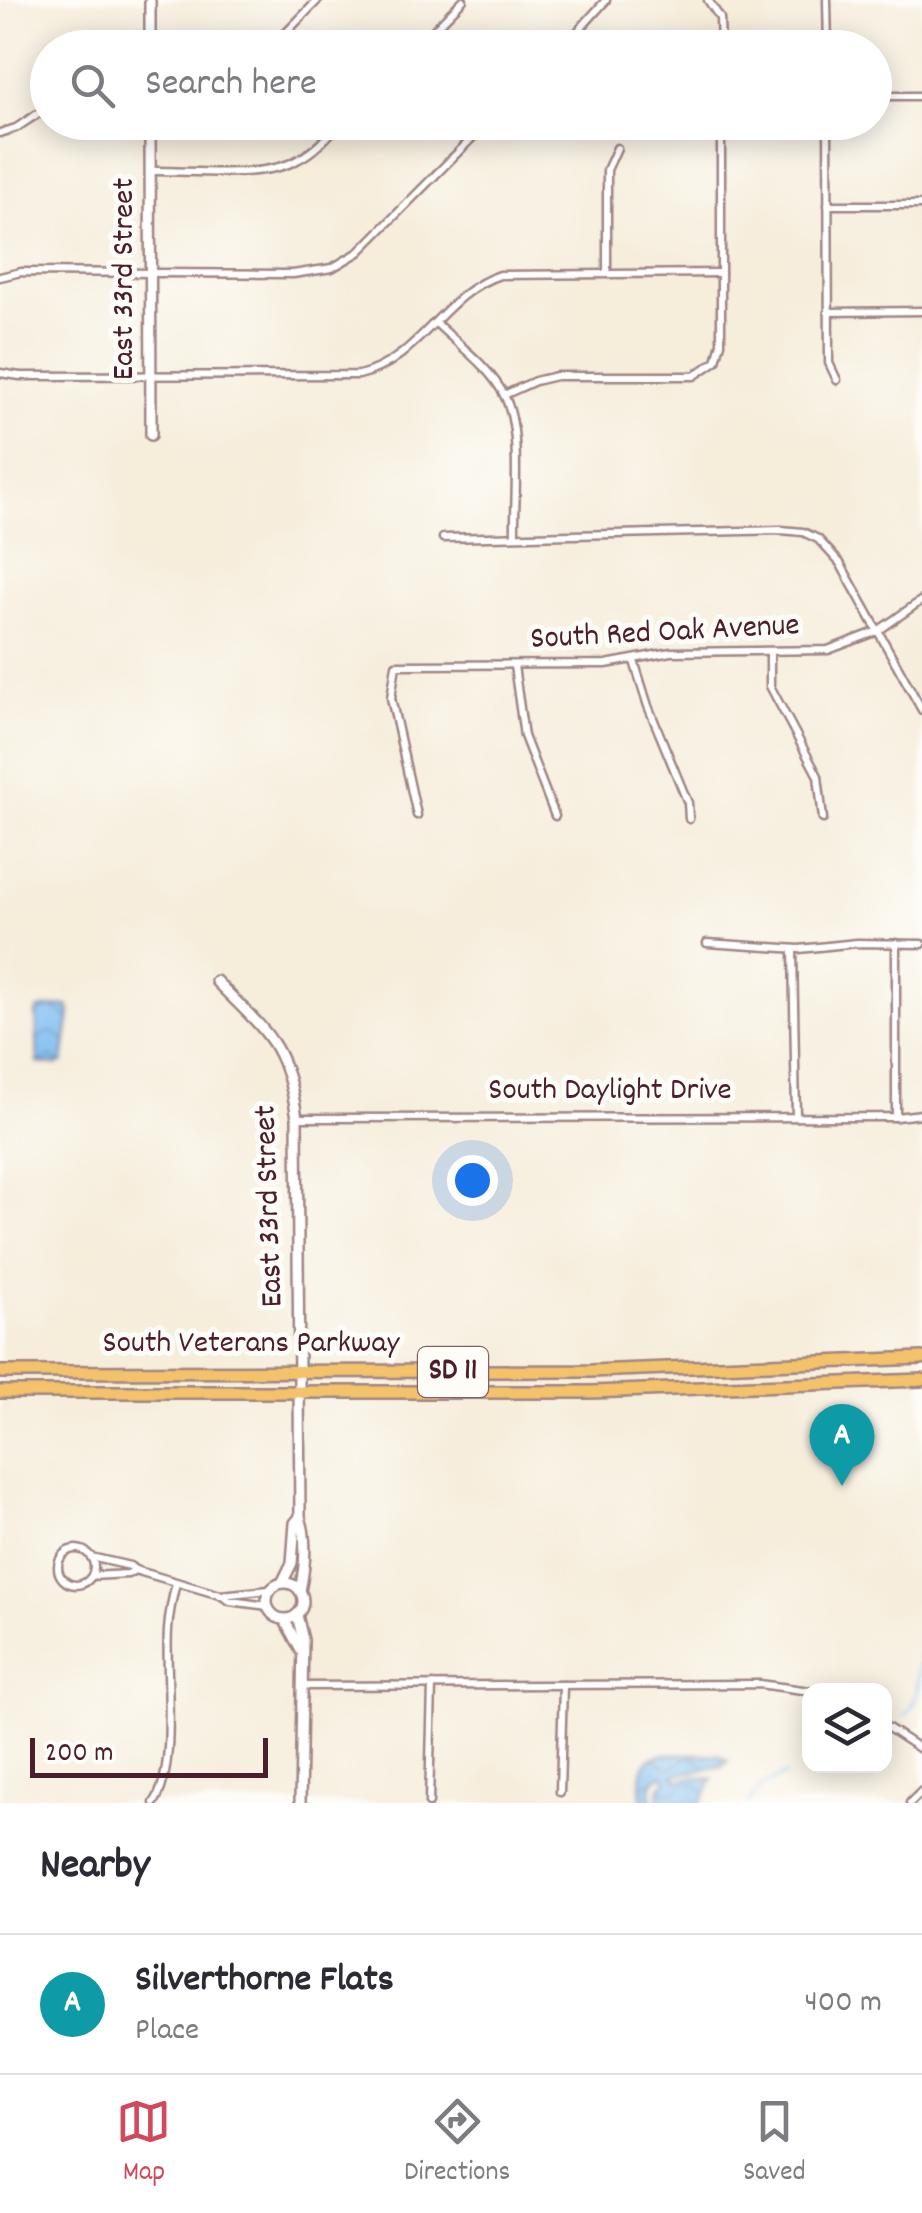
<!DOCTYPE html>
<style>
body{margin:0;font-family:Dekko,sans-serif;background:#f7f7f7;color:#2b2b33}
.controls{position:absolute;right:30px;bottom:30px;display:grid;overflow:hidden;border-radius:20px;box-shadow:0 5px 25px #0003}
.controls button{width:90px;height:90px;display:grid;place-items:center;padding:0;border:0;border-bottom:2px solid #e1e1e2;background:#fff;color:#2b2b33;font:50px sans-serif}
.scale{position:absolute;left:30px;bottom:25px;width:238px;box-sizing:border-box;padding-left:10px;border:5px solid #4a1f2b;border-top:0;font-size:28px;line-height:35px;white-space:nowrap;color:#4a1f2b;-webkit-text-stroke:8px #fdfcf7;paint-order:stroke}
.you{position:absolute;left:472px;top:1180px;width:35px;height:35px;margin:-25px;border:8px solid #fff;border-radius:50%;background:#1a73e8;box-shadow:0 0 0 15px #1a73e833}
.badge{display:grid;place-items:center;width:65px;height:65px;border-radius:50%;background:#d1495b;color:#fff;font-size:32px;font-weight:700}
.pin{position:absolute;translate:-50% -82px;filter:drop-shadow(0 2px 5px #0008)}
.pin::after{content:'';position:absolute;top:52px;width:35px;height:30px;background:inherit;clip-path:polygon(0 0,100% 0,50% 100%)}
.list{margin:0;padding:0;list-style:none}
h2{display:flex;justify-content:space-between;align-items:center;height:130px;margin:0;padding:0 40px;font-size:42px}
h2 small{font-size:32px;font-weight:400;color:#7c7c81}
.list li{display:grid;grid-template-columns:65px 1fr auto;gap:30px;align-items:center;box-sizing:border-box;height:140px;padding:0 40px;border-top:2px solid #e1e1e2}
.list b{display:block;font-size:38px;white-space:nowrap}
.list p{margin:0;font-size:32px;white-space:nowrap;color:#7c7c81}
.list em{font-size:32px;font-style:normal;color:#7c7c81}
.icon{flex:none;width:55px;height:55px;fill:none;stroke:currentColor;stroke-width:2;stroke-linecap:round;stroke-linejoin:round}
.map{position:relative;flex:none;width:922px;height:1803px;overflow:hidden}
.search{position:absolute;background:#fff;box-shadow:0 5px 25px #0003;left:30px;right:30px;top:30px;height:110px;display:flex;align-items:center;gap:25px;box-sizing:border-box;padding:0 35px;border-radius:55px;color:#7c7c81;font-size:38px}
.sheet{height:270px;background:#fff}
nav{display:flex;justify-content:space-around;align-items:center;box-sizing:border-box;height:140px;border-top:2px solid #e1e1e2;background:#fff;font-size:28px;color:#7c7c81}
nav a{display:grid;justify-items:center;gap:5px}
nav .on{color:#d1495b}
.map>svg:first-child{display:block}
.water{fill:url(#water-waves);stroke:#646e8e;stroke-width:2.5}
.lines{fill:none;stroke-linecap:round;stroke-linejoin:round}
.stream{stroke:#7fbdf2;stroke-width:2.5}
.minor-casing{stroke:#a08683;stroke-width:11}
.tertiary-casing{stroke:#a08683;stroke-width:14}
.trunk-casing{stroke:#a08683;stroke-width:16}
.minor{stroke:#fff;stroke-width:6}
.tertiary{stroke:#fff;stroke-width:9}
.trunk{stroke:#f3c26a;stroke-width:11}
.labels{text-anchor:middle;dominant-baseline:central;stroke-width:10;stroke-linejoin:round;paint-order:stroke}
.shield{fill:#fdfcf7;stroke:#806168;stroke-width:2.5}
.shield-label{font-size:30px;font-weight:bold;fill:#4a1f2b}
.street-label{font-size:32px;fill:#4a1f2b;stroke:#fdfcf7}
</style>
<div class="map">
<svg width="922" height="1803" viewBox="0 0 922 1803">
<defs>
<pattern id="water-waves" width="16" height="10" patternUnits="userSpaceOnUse" patternTransform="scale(2.5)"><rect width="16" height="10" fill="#7fbdf2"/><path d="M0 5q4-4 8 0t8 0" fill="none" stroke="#6a99c4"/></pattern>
</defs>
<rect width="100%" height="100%" fill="#fdfcf7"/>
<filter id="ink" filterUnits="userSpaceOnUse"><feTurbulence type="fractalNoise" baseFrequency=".01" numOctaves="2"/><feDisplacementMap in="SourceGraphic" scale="20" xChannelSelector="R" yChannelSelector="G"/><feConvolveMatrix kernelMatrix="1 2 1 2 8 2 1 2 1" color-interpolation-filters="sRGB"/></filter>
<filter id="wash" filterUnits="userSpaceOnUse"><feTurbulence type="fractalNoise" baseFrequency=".0048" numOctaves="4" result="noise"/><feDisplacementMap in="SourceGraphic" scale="40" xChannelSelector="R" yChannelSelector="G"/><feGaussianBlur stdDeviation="2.25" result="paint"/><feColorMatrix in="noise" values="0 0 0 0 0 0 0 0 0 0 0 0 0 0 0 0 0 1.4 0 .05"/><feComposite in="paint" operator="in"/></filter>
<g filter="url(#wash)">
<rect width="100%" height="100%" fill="#f6eddb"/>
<g class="water">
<path d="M65 1006H68L70 1013 63 1062 57 1065 38 1063 36 1013 39 1009Z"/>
<path d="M700 1754 719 1755 728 1761 722 1766 674 1775 678 1780 694 1777 713 1779 701 1803H658L660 1787 667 1780 663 1775C649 1779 651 1791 652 1803H642C642 1793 639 1777 643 1768 649 1749 685 1755 700 1754Z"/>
</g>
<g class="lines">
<g class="stream">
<path d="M905 1715C922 1698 917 1671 922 1648"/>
<path d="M749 1803 762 1786 785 1775"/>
</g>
</g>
</g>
<g filter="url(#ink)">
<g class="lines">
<g class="minor-casing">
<g id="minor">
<path d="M708 0 720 18 721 48"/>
<path d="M827 0 828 48"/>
<path d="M271 48 318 0"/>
<path d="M416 48 463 0"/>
<path d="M563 48 606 0"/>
<path d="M874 96H922"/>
<path d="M828 122 829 363 837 380"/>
<path d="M0 133 16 128 48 107"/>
<path d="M151 171C191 170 264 180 299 159 316 150 328 136 341 122"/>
<path d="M828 205H922"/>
<path d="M607 272V170L617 148"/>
<path d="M0 277 21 272 293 274 332 268 359 252 488 122"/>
<path d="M828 312 922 311"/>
<path d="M436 323C459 345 491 368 505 397 522 432 514 496 515 536"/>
<path d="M0 373 20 376 359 375C419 361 443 293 500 275L721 273"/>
<path d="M504 395 535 381 556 376H694L716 361 721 343V122"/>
<path d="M443 538 781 530 803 532 818 539 840 563 922 710"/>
<path d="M770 652V686L818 776 823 819"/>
<path d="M634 661 648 706 688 803 689 819"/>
<path d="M514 666 524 736 555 816"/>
<path d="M417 815 391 698 396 665 606 664 671 652 828 650 878 631 922 600"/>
<path d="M707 943 799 949 857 943 922 944"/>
<path d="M793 949 796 1117"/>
<path d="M896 1117V943"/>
<path d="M297 1118 896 1117 922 1114"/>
<circle cx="76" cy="1567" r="18"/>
<path d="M91 1557 130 1566 135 1570 220 1595 230 1601 268 1606"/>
<path d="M92 1576 128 1574 135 1570"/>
<path d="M221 1595 269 1590"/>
<path d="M302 1686 759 1684 810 1691"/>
<path d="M884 1725 922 1750"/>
<path d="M560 1792 563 1685"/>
<path d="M154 1803C178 1769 165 1674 168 1630 169 1614 172 1599 176 1583"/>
<path d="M429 1803 432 1685"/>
<path d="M910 1803 922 1791"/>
</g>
</g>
<g class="tertiary-casing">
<g id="tertiary">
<path d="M150 0V48"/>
<path d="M150 122 151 435"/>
<path d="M216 981C267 1033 286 1042 297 1118L300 1517C308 1540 305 1567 300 1591"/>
<circle cx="285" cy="1601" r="18"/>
<path d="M282 1583 292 1563 295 1523 300 1517"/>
<path d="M297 1615 303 1640 300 1803"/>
<path d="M284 1619 301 1651"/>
</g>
</g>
<g class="trunk-casing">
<g id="trunk">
<path d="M0 1372 591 1371 922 1358"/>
<path d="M0 1392H591L922 1380"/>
</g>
</g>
<use href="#minor" class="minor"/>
<use href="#tertiary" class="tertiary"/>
<use href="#trunk" class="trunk"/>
</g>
</g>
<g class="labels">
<rect class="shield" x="418" y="1347" width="70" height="50" rx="8"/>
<g class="shield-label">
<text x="453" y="1372">SD 11</text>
</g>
<g class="street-label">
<text transform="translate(126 279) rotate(-90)">East 33rd Street</text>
<text transform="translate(665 634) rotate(-3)">South Red Oak Avenue</text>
<text x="610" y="1092">South Daylight Drive</text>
<text transform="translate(271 1206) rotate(-92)">East 33rd Street</text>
<text x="251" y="1345">South Veterans Parkway</text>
</g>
</g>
</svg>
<div class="controls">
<button><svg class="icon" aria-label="layers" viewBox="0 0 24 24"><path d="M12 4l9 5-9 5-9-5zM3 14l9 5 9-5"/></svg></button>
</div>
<div class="scale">200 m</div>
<div class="you"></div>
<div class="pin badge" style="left:842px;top:1486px;background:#0f9aa8">A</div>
<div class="search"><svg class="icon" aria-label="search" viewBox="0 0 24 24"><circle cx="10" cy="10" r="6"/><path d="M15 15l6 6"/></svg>Search here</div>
</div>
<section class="sheet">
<h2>Nearby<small></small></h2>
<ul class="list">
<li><span class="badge" style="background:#0f9aa8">A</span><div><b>Silverthorne Flats</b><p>Place</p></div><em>400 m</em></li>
</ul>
</section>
<nav>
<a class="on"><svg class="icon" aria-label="map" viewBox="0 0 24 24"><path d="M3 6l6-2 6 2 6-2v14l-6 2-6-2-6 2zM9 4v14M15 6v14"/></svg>Map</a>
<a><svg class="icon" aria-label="directions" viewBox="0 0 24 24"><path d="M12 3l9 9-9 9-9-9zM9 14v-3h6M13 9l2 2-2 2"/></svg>Directions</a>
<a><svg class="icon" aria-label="saved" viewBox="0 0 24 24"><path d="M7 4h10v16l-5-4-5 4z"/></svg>Saved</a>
</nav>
